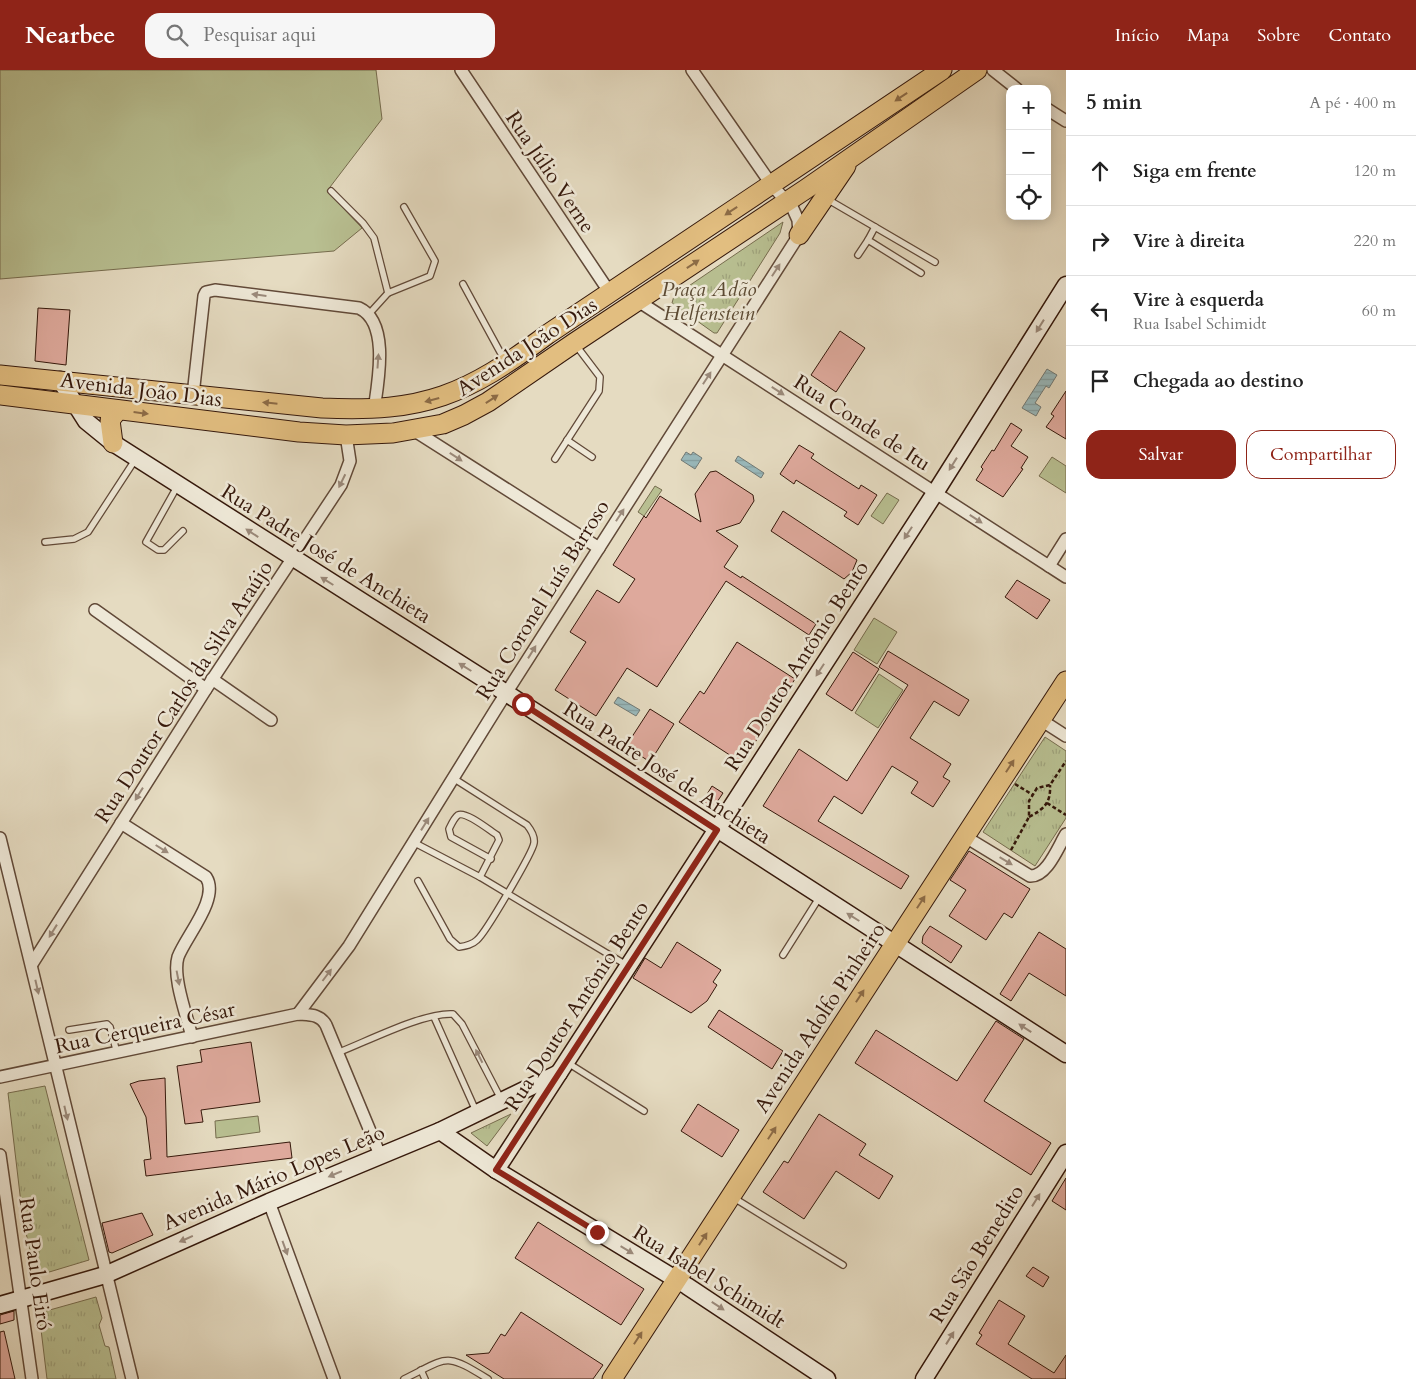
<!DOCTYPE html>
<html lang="pt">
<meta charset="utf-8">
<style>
body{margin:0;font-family:Cardo,serif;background:#f6f6f6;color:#222}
.controls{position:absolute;right:15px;top:15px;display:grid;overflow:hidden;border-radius:10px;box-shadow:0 2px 12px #0003}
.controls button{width:45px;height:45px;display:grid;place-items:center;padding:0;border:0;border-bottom:1px solid #e0e0e0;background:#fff;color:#222;font:25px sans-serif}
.stop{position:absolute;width:15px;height:15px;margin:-11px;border:4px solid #8f2418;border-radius:50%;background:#fff}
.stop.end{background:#8f2418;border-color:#fff;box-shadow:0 1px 5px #0008}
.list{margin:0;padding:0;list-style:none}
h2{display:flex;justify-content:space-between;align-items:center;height:65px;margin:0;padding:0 20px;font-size:21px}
h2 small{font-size:16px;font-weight:400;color:#767676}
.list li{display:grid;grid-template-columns:32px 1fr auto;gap:15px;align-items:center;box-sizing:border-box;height:70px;padding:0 20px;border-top:1px solid #e0e0e0}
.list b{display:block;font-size:19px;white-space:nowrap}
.list p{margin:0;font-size:16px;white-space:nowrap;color:#767676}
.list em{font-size:16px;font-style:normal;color:#767676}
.actions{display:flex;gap:10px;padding:15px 20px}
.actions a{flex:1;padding:11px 0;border:1px solid #8f2418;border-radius:15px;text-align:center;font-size:18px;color:#8f2418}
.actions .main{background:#8f2418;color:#fff}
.icon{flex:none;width:28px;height:28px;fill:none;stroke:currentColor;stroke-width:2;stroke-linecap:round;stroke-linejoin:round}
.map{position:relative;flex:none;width:1066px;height:1309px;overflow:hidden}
header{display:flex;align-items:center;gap:30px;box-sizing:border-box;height:70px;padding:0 25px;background:#8f2418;color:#fff}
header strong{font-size:24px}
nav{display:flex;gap:28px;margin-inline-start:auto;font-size:18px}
.search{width:350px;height:45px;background:#f6f6f6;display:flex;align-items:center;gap:12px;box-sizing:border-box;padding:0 18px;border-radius:15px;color:#767676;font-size:19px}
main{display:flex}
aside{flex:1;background:#fff}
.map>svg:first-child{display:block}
.park{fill:url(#park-tufts);stroke:#766c4e}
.garden{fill:#b8bf91;stroke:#766c4e}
.water{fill:url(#water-rules);stroke:#717975}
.building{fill:#dea99c;stroke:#35180b}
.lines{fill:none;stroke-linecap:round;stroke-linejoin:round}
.lane-casing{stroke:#614938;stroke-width:8}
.street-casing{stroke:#614938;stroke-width:14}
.secondary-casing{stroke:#35180b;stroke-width:19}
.primary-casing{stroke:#35180b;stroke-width:21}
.path{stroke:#35180b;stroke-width:2.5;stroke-dasharray:4 2.5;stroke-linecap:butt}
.lane{stroke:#eee8d7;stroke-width:5.5}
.street{stroke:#eee8d7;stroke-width:11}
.secondary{stroke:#eee8d7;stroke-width:16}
.primary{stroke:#e2be80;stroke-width:19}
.oneway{fill:#8c6b46}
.oneway2{fill:#9b8a7b}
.route{stroke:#8f2418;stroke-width:6}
.labels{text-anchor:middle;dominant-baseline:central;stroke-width:5;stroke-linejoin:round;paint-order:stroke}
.street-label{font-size:21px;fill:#35180b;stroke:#eee8d7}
.park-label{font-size:21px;font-style:italic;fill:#5c4a33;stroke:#eee8d7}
</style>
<header>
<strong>Nearbee</strong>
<div class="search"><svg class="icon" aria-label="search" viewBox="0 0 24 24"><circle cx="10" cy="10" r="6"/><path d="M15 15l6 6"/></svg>Pesquisar aqui</div>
<nav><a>Início</a><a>Mapa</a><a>Sobre</a><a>Contato</a></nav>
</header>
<main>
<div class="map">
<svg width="1066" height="1309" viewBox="0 0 1066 1309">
<defs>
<pattern id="park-tufts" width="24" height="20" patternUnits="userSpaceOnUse" patternTransform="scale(1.25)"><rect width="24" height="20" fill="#b8bf91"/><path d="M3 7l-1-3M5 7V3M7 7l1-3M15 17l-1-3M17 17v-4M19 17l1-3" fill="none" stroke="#9fa37c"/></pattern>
<pattern id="water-rules" width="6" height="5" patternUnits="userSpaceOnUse" patternTransform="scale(1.25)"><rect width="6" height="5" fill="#99b9bc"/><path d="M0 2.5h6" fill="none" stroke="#849ea0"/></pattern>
</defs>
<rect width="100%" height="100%" fill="#e5dbc1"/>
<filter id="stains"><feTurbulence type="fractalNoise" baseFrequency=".004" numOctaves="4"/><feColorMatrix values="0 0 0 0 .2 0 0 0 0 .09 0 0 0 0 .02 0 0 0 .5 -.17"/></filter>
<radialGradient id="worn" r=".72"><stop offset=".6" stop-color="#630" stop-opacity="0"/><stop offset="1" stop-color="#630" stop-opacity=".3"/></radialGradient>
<g class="park">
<path d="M783 152 780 163 717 263H714L672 233 674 226Z"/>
<path d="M1045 667 1066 681V748L1035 796 983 762Z"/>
<path d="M45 1016 89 1190 36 1206 23 1150 8 1023Z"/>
<path d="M511 1044 487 1076 471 1063Z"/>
<path d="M96 1227 102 1248 99 1255 105 1276 109 1277 116 1309H47L39 1243Z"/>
</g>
<g class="garden">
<path d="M0 0H376L382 49 327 121 362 158 334 181 0 209Z"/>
<path d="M1052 387 1066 396V423L1039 406Z"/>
<path d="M655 416 662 420 644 446 638 442Z"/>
<path d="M887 423 899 430 883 454 871 446Z"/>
<path d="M874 548 897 562 877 594 854 580Z"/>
<path d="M879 604 903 620 878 658 855 643Z"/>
<path d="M258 1046 260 1062 216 1068 215 1051Z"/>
</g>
<g class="water">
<path d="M1047 299 1057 305 1049 318 1046 316 1035 333 1041 337 1036 346 1022 338Z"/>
<path d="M686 382 691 385 693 382 702 388 695 399 681 390Z"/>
<path d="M738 386 764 403 761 408 735 391Z"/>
<path d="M618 627 640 640 636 646 614 633Z"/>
</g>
<g class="building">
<path d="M38 238 70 240 66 295 35 291Z"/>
<path d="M840 261 865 278 836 322 811 305Z"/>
<path d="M1066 321V369L1046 357 1054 346 1051 344Z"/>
<path d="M1011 353 1022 360 1011 376 1028 387 1021 398 1023 399 1003 427 976 410 983 399 981 397 992 380 994 381Z"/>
<path d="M799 375 814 384 811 388 826 398 859 419 861 415 877 425 858 455 844 446 847 442 812 420 796 410 794 414 780 404Z"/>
<path d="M716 401 753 425 754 431 740 453 716 461 738 476 724 497 741 508 742 506 816 554 809 565 726 511 657 617 627 598 596 646 555 620 586 572 570 562 597 520 619 533 635 509 613 495 644 446 646 448 660 426 701 452 695 424 710 402Z"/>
<path d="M783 441 857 490 852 502 844 509 771 461Z"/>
<path d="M1017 510 1050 530 1037 549 1005 527Z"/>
<path d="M737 572 795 609 742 693 679 652 700 621 704 624Z"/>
<path d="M888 581 969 630 959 646 934 631 910 668 951 694 943 707 950 711 933 737 911 723 918 712 892 696 862 744 834 726 818 751 909 806 901 819 763 736 799 679 847 711 908 615 879 597Z"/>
<path d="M853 582 879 599 852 641 826 624Z"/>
<path d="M650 639 674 654 650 692 626 676Z"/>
<path d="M712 716 723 723 713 738 703 731Z"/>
<path d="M969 781 1030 819 1012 848 1004 843 986 870 949 846 966 820 950 810Z"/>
<path d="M930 856 962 876 951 893 922 873 923 866Z"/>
<path d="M1039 862 1066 879V926L1029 903 1011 931 1000 924Z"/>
<path d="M677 872 721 900 713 912 717 915 707 931 691 943 633 908 645 888 661 898Z"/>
<path d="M719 940 783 981 772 999 708 957Z"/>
<path d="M996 951 1024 969 984 1031 1051 1073 1031 1105 855 993 876 960 957 1011Z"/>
<path d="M251 972 260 1032 201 1040 203 1052 185 1054 177 996 202 992 200 980Z"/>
<path d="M165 1008 167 1087 290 1072 292 1088 146 1106 144 1090 151 1089 146 1047 130 1014 139 1011Z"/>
<path d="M698 1034 739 1060 722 1087 681 1061Z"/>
<path d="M819 1044 866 1074 859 1085 893 1106 879 1129 836 1101 804 1149 763 1122 784 1091 788 1093Z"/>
<path d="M1066 1108V1140L1052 1131Z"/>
<path d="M142 1143 153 1165 112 1183 109 1182 102 1153Z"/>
<path d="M538 1152 644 1219 621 1255 515 1188Z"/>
<path d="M1033 1197 1049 1207 1043 1217 1026 1206Z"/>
<path d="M999 1230 1025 1246 1008 1274 1054 1303 1066 1285V1309H1032L976 1274 982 1265 979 1263Z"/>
<path d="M14 1241V1250L0 1254V1245Z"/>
<path d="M521 1242 603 1295 593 1309H504L466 1285 489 1283 501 1264 505 1266Z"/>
<path d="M4 1261 15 1309H0V1262Z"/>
</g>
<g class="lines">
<g class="lane-casing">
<g id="lane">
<path d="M331 121 363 153 374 168 388 223"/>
<path d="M827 129 935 192"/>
<path d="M875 157 868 170 921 203"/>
<path d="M858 185 868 170"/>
<path d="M463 214 505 291"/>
<path d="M369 244 388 223 430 206 435 191 404 137"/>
<path d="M567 370 592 387"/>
<path d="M555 389 599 321 600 307 575 274"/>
<path d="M178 415 146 472 158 480H164L183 461"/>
<path d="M45 472 74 469 88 462 135 390"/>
<path d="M413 772 480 807 628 896"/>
<path d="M480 807 499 770 497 765C489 760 466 741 458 745 454 748 451 755 449 759L451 767 491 789"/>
<path d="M418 811 450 869 459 877C466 876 472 875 477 870 485 864 533 782 534 773 535 766 531 760 527 755L453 708"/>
<path d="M783 885 819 828"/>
<path d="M434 947 476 1041"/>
<path d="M69 960 107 954 110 957 117 983"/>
<path d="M337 983C366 972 424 942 453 944L462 954 501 1029"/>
<path d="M568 993 644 1041"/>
<path d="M734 1128 843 1195"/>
<path d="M421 1300 425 1309"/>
<path d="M404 1309C449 1287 444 1282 488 1309"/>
</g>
</g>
<g class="street-casing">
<g id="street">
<path d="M461 0 610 223"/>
<path d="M993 0 1017 19"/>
<path d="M1047 39 1066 51"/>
<path d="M638 231 1066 507"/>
<path d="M193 325 204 226 206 222 215 220 359 238C390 252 378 312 374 340"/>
<path d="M415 361 599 478"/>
<path d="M1049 496 1066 469"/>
<path d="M95 540 206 619"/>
<path d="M212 609 271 650"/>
<path d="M1041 650 1066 666"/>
<path d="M121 753 206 807C220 828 186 866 178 887 172 907 187 946 192 967"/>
<path d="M964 766 1030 806C1047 807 1058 777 1066 764"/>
<path d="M0 768 132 1309"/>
<path d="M32 894 206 619 341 415 350 391 346 365"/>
<path d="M298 944 349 876 496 639 799 165 798 150 793 139 771 114 692 0"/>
<path d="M0 1007 298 944C310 945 320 944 326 955L380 1085"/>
<path d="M0 1085 32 1309"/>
<path d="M269 1132 334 1309"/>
</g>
</g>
<g class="secondary-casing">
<g id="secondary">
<path d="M60 310 86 351 113 373 506 623 1066 984"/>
<path d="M440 1061 496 1100 687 1216 827 1309"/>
<path d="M496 1100 935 423 1066 215"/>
<path d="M0 1235 105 1205 269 1132 440 1061 559 1003"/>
<path d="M924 1309 1066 1083"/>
</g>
</g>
<g class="primary-casing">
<g id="primary">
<path d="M799 165 846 96"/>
<path d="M0 305 322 338C425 343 466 325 548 264L942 0"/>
<path d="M0 325 299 362 346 365 393 363 443 354 464 345 488 332 574 273 806 119 977 0"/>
<path d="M113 373 110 350 118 340"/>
<path d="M612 1309 1066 611"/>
</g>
</g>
<g class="path">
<path d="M1015 714 1033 725"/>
<path d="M1047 733 1066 745"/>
<path d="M1029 747C1044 739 1051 733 1050 715"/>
<path d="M1011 780 1029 747V731L1037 718 1050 715 1066 691"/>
</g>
<use href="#lane" class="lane"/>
<use href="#street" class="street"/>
<use href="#secondary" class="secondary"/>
<use href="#primary" class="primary"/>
</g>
<defs><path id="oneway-solid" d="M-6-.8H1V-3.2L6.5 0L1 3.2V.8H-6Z" transform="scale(1.25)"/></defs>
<g class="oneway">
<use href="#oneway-solid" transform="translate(901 27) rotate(146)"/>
<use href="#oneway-solid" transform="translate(731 141) rotate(146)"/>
<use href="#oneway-solid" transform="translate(693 194) rotate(-34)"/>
<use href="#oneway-solid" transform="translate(492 329) rotate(-34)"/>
<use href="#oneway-solid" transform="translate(432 330) rotate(165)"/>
<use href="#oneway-solid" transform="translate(270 333) rotate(-174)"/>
<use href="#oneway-solid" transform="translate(141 343) rotate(7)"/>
<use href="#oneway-solid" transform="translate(1010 696) rotate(-57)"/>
<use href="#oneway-solid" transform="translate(921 832) rotate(-57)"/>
<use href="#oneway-solid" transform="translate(860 926) rotate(-57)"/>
<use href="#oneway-solid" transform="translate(772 1063) rotate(-57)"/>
<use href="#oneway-solid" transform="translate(703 1169) rotate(-57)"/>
<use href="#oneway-solid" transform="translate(638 1268) rotate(-57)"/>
</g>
<g class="oneway2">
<use href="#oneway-solid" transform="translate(776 200) rotate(-57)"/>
<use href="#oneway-solid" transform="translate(259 225) rotate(-173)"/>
<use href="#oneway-solid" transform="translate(1040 256) rotate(122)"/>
<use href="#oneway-solid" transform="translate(378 291) rotate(-86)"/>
<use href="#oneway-solid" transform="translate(707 308) rotate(-57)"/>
<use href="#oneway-solid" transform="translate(778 321) rotate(33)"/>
<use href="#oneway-solid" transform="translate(456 387) rotate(33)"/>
<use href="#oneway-solid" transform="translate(953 394) rotate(122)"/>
<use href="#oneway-solid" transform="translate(342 411) rotate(116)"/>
<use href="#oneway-solid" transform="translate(620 445) rotate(-57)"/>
<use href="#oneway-solid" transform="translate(976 449) rotate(33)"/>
<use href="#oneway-solid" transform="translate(252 463) rotate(-147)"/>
<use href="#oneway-solid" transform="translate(908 463) rotate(123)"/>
<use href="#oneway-solid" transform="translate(327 511) rotate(-148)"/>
<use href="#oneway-solid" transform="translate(532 582) rotate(-58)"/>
<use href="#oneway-solid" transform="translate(465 597) rotate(-148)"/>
<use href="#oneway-solid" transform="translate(820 600) rotate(123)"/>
<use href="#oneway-solid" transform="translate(139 724) rotate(122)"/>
<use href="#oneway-solid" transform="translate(425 754) rotate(-58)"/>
<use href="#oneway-solid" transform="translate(162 779) rotate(32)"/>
<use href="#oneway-solid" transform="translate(1006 791) rotate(31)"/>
<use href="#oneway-solid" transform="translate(853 847) rotate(-148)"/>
<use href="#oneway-solid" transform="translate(53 861) rotate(122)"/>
<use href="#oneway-solid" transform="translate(327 905) rotate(-53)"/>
<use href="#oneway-solid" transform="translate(178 908) rotate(79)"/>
<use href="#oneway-solid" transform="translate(37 917) rotate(77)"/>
<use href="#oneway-solid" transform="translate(1025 958) rotate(-147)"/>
<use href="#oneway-solid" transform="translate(479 986) rotate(-117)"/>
<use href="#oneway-solid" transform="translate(66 1043) rotate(77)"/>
<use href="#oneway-solid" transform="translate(335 1104) rotate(157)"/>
<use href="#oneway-solid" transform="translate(1036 1130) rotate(-58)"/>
<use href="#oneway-solid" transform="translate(186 1169) rotate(156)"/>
<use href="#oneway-solid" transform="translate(285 1178) rotate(70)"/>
<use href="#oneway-solid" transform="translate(627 1180) rotate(31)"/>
<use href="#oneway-solid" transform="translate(718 1236) rotate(33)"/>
<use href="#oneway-solid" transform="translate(950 1268) rotate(-58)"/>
</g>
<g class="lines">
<path class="route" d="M523 634 717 760 496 1100 597 1162"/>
</g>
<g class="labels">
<g class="street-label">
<text transform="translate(550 102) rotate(56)">Rua Júlio Verne</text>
<text transform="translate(527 277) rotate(-33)">Avenida João Dias</text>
<text transform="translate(141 320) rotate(7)">Avenida João Dias</text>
<text transform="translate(862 353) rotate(33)">Rua Conde de Itu</text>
<text transform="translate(326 484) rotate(32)">Rua Padre José de Anchieta</text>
<text transform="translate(543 530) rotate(-58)">Rua Coronel Luís Barroso</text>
<text transform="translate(797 596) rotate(-57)">Rua Doutor Antônio Bento</text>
<text transform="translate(184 622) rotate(-57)">Rua Doutor Carlos da Silva Araújo</text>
<text transform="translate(667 703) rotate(33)">Rua Padre José de Anchieta</text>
<text transform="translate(577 936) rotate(-57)">Rua Doutor Antônio Bento</text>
<text transform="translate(820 948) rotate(-57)">Avenida Adolfo Pinheiro</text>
<text transform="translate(145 958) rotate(-12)">Rua Cerqueira César</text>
<text transform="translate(274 1108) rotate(-23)">Avenida Mário Lopes Leão</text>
<text transform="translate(977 1184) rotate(-58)">Rua São Benedito</text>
<text transform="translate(35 1194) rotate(82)">Rua Paulo Eiró</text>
<text transform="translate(709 1207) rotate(32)">Rua Isabel Schimidt</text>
</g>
<g class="park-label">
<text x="709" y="219">Praça Adão<tspan x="709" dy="24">Helfenstein</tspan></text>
</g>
</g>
<rect width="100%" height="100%" filter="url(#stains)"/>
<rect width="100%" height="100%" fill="url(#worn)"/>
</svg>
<div class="controls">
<button>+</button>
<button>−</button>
<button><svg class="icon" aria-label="locate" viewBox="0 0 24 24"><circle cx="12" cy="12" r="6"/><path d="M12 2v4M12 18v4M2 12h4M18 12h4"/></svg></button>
</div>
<div class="stop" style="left:523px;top:634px"></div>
<div class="stop end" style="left:597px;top:1162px"></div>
</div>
<aside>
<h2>5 min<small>A pé · 400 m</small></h2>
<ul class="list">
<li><svg class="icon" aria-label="ahead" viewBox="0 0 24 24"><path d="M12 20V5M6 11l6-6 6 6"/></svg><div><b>Siga em frente</b></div><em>120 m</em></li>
<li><svg class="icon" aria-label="right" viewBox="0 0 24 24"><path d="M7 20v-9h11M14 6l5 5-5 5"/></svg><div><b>Vire à direita</b></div><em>220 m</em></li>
<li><svg class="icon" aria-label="left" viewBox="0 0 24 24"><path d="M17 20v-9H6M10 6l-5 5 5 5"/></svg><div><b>Vire à esquerda</b><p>Rua Isabel Schimidt</p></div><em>60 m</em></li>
<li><svg class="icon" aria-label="arrive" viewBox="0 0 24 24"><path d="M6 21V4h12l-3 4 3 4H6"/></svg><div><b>Chegada ao destino</b></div></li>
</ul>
<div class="actions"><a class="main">Salvar</a><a>Compartilhar</a></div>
</aside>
</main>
